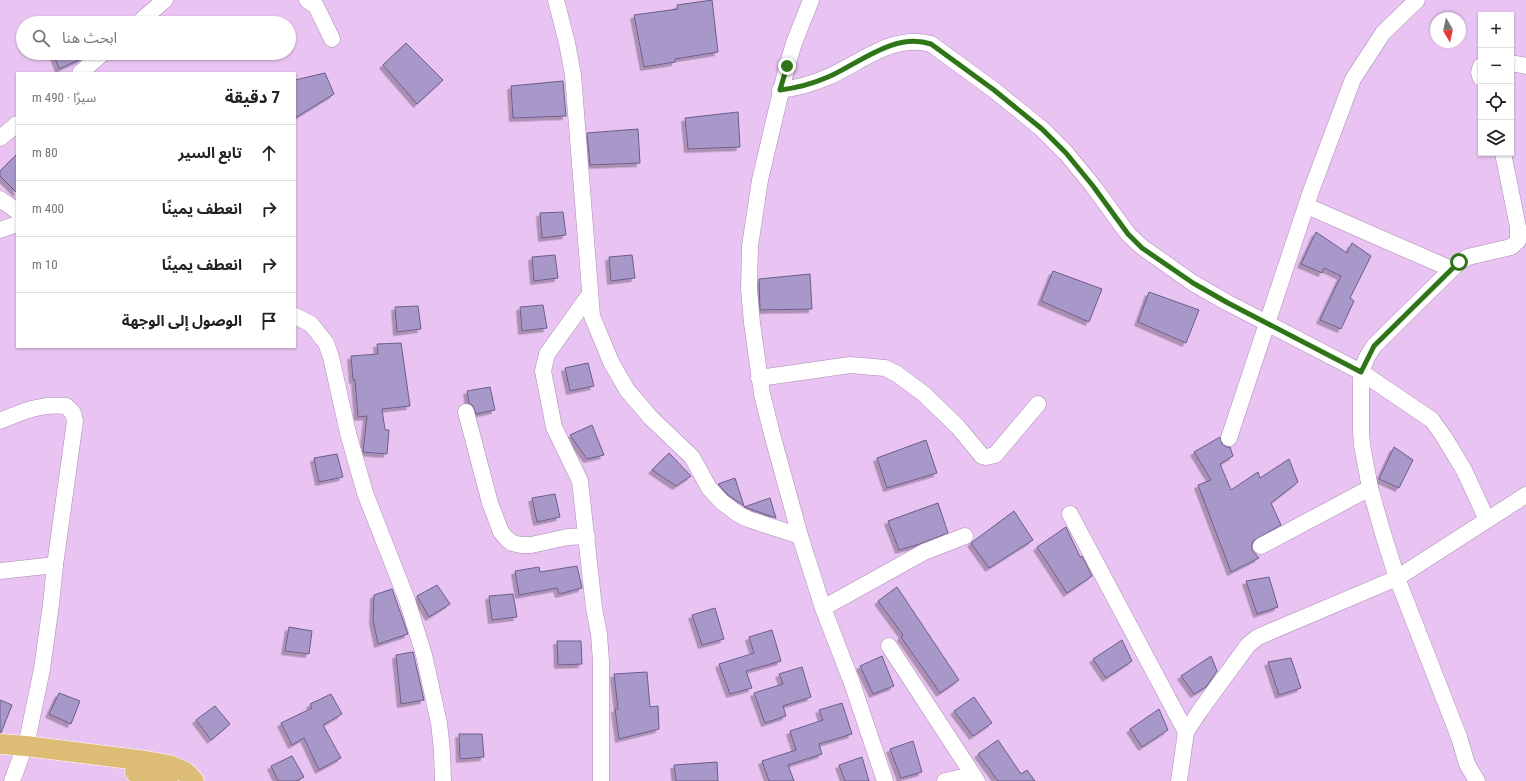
<!DOCTYPE html>
<html lang="ar">
<meta charset="utf-8">
<style>
body{margin:0;font-family:"Roboto Condensed","Noto Sans Arabic",sans-serif;background:#f2f2f2;color:#222;direction:rtl}
.controls{position:absolute;right:12px;top:12px;display:grid;overflow:hidden;border-radius:0px;box-shadow:0 1px 3px #0004}
.controls button{width:36px;height:36px;display:grid;place-items:center;padding:0;border:0;border-bottom:1px solid #e0e0e0;background:#fff;color:#222;font:20px sans-serif}
.compass{position:absolute;left:1430px;top:12px;width:36px;height:36px;border-radius:50%;background:#fff;box-shadow:0 1px 3px #0004;rotate:171deg}
.stop{position:absolute;width:12px;height:12px;margin:-9px;border:3px solid #2e7517;border-radius:50%;background:#fff}
.stop.end{background:#2e7517;border-color:#fff;box-shadow:0 1px 4px #0008}
.list{margin:0;padding:0;list-style:none}
h2{display:flex;justify-content:space-between;align-items:center;height:52px;margin:0;padding:0 16px;font-size:17px}
h2 small{font-size:13px;font-weight:400;color:#767676}
.list li{display:grid;grid-template-columns:26px 1fr auto;gap:12px;align-items:center;box-sizing:border-box;height:56px;padding:0 16px;border-top:1px solid #e0e0e0}
.list b{display:block;font-size:15px;white-space:nowrap}
.list em{font-size:13px;font-style:normal;color:#767676}
.icon{flex:none;width:22px;height:22px;fill:none;stroke:currentColor;stroke-width:2;stroke-linecap:round;stroke-linejoin:round}
.map{position:relative;flex:none;width:1526px;height:781px;overflow:hidden;direction:ltr}
.search{position:absolute;background:#fff;box-shadow:0 1px 3px #0004;left:16px;top:16px;width:280px;height:44px;display:flex;align-items:center;gap:10px;box-sizing:border-box;padding:0 14px;border-radius:22px;color:#767676;font-size:15px}
.panel{position:absolute;background:#fff;box-shadow:0 1px 3px #0004;left:16px;top:72px;width:280px;height:276px;border-radius:0px;direction:rtl}
.map>svg:first-child{display:block}
.building{fill:#a898c9;stroke:#6c5c8a;filter:url(#shadow)}
.lines{fill:none;stroke-linecap:round;stroke-linejoin:round}
.minor-casing{stroke:#ad8bb6;stroke-width:17}
.major-casing{stroke:#fff;stroke-width:21}
.minor{stroke:#fff;stroke-width:16}
.major{stroke:#ddbc76;stroke-width:20}
.route{stroke:#2e7517;stroke-width:5}
</style>
<div class="map">
<svg width="1526" height="781" viewBox="0 0 1526 781">
<defs>
<filter id="shadow"><feDropShadow dx="-3.5" dy="3.5" stdDeviation="0" flood-color="#0004"/></filter>
</defs>
<rect width="100%" height="100%" fill="#e9c4f2"/>
<g class="building">
<path d="M712 0 718 52 675 59V62L644 67 634 15 678 9 677 5Z"/>
<path d="M406 43 443 80 417 104 383 65Z"/>
<path d="M53 53H89L81 59 59 69Z"/>
<path d="M325 73 334 94 295 118V80Z"/>
<path d="M563 81 566 116 513 118 511 86Z"/>
<path d="M738 112 740 147 688 149 685 118Z"/>
<path d="M638 129 640 163 590 165 587 133Z"/>
<path d="M17 154V193L0 176V171Z"/>
<path d="M563 212 566 235 542 238 540 213Z"/>
<path d="M1316 232 1347 253 1352 243 1371 256 1350 298 1354 301 1341 329 1320 320 1341 276 1324 268 1322 273 1301 264Z"/>
<path d="M555 255 558 278 534 281 532 257Z"/>
<path d="M632 255 635 278 611 281 609 257Z"/>
<path d="M1053 271 1102 289 1089 322 1041 301Z"/>
<path d="M810 274 812 309 760 310 759 279Z"/>
<path d="M1149 292 1199 310 1186 343 1138 322Z"/>
<path d="M543 305 547 328 522 331 520 307Z"/>
<path d="M418 306 421 329 397 332 395 307Z"/>
<path d="M401 343 410 406 382 409 385 430H389L387 454 363 452 367 416 358 417 355 380H353L351 356 378 354 377 344Z"/>
<path d="M588 363 594 386 570 391 565 368Z"/>
<path d="M490 387 495 410 476 414 473 406 469 403 467 391Z"/>
<path d="M592 425 604 455 587 459 570 435Z"/>
<path d="M1220 437 1222 444 1226 447H1230L1233 456 1220 464 1231 490 1258 472 1260 478 1289 459 1298 482 1271 503 1281 525 1253 541 1252 545V550L1259 558 1231 572 1198 485 1211 480 1194 452Z"/>
<path d="M926 440 937 473 887 488 877 458Z"/>
<path d="M1394 447 1413 460 1399 488 1379 479Z"/>
<path d="M669 453 691 476 676 486 652 470Z"/>
<path d="M337 454 343 477 319 482 314 458Z"/>
<path d="M735 478 744 506 728 495 718 484Z"/>
<path d="M555 494 560 517 537 522 532 498Z"/>
<path d="M770 498 776 518 744 507Z"/>
<path d="M938 503 948 533 917 545 899 550 888 521Z"/>
<path d="M1014 511 1033 540 989 568 971 543Z"/>
<path d="M1066 527 1080 557 1082 556 1092 576 1067 593 1037 547Z"/>
<path d="M577 566 582 588 559 594 557 588 519 595 515 571 539 567 540 572Z"/>
<path d="M1269 577 1278 607 1257 614 1246 581Z"/>
<path d="M437 585 450 604 429 617 417 596Z"/>
<path d="M897 587 959 680 940 693 901 637 903 635 878 601Z"/>
<path d="M392 589 408 634 378 644 373 620 374 595Z"/>
<path d="M513 594 517 617 492 620 489 596Z"/>
<path d="M715 608 724 639 702 645 692 615Z"/>
<path d="M289 627 312 631 309 654 285 651Z"/>
<path d="M772 630 781 661 746 671 752 688 730 694 719 664 754 653 749 637Z"/>
<path d="M1122 640 1132 661 1106 678 1093 659Z"/>
<path d="M557 641H581L582 664 558 665Z"/>
<path d="M413 652 424 700 401 704 396 655Z"/>
<path d="M882 656 894 686 873 694 860 666Z"/>
<path d="M1211 656 1217 671 1206 687 1194 694 1181 676Z"/>
<path d="M1291 658 1301 688 1279 695 1268 662Z"/>
<path d="M802 667 811 697 783 706 786 716 765 723 754 693 783 684 779 674Z"/>
<path d="M647 672 650 707 658 706 659 729 619 739 615 709H618L614 674Z"/>
<path d="M59 693 80 701 71 724 49 714Z"/>
<path d="M331 694 342 714 323 725 341 758 319 770 304 738 292 745 281 723 312 708 310 704Z"/>
<path d="M974 697 992 723 973 736 954 711Z"/>
<path d="M0 700 12 705 1 733H0Z"/>
<path d="M842 703 852 734 819 744 822 754 788 765 794 781H769L762 761 796 750 790 731 823 720 819 710Z"/>
<path d="M215 706 230 724 211 740 196 720Z"/>
<path d="M1159 709 1168 730 1142 747 1130 729Z"/>
<path d="M459 734H482L484 757 460 759Z"/>
<path d="M998 740 1021 774 1027 770 1035 781H998L978 754Z"/>
<path d="M913 741 922 772 901 778 890 749Z"/>
<path d="M292 756 304 777 296 781H278L271 766Z"/>
<path d="M862 757 869 781H845L839 765Z"/>
<path d="M717 762 718 781H676L674 765Z"/>
</g>
<g class="lines">
<g class="minor-casing">
<g id="minor">
<path d="M307 0 316 6 332 39"/>
<path d="M556 0 567 43 573 75 592 316 611 362 627 390 651 418 692 457 709 488 722 502 738 514 748 519 800 536"/>
<path d="M811 0 794 43 787 66 760 180 750 246 749 289 752 323 762 394 772 434 800 536 823 608 852 683 885 781"/>
<path d="M138 23 165 0"/>
<path d="M1511 63 1526 66"/>
<path d="M1481 66 1479 73 1481 78"/>
<path d="M80 73 103 53"/>
<path d="M780 90C797 88 812 84 828 77 860 63 894 33 931 44L994 90 1042 129 1066 153 1093 186 1128 234 1142 247 1193 283 1228 303 1361 372 1432 420 1444 437 1464 470 1487 520"/>
<path d="M0 138 17 124"/>
<path d="M0 199 17 211"/>
<path d="M1307 206 1451 269"/>
<path d="M0 230 17 224"/>
<path d="M590 294 547 354 543 371 554 427 580 481 594 608 599 634 601 661V781"/>
<path d="M295 316 311 324 326 343 331 357 348 433 365 493 407 600 424 655 439 723 442 751 443 781"/>
<path d="M759 378 850 365 885 368 897 374 924 394 958 427 982 456 986 457 995 455 1038 404"/>
<path d="M466 412 490 503 501 532 506 538 512 543 521 545H531L568 537 587 536"/>
<path d="M0 421C21 412 42 403 66 406L73 413 75 421 55 565 51 604 42 669 26 746"/>
<path d="M1229 438 1311 191 1353 79 1383 33 1417 0"/>
<path d="M1070 514 1186 732"/>
<path d="M1261 546 1370 488"/>
<path d="M0 571 55 565"/>
<path d="M823 608 924 552 965 536"/>
<path d="M889 646 977 781"/>
<path d="M12 781 21 757"/>
<path d="M945 781 973 775"/>
<path d="M1179 781 1186 732 1199 712 1248 645 1258 637 1397 578 1526 495"/>
<path d="M1477 781 1467 764 1459 737 1397 578 1384 537 1370 488 1362 445 1361 431V372L1367 357 1374 346 1382 338 1459 262 1468 257 1511 247 1518 241V227L1503 153"/>
</g>
</g>
<g class="major-casing">
<g id="major">
<path d="M0 744 26 746 146 761 169 765 185 772 194 781"/>
<path d="M135 772 160 777 168 781"/>
</g>
</g>
<use href="#minor" class="minor"/>
<use href="#major" class="major"/>
</g>
<g class="lines">
<path class="route" d="M787 66 780 90C797 88 812 84 828 77 860 63 894 32 931 44L994 90 1042 129 1066 153 1093 186 1128 234 1142 248 1193 283 1228 303 1361 372 1374 346 1459 262"/>
</g>
</svg>
<div class="controls">
<button>+</button>
<button>−</button>
<button><svg class="icon" aria-label="locate" viewBox="0 0 24 24"><circle cx="12" cy="12" r="6"/><path d="M12 2v4M12 18v4M2 12h4M18 12h4"/></svg></button>
<button><svg class="icon" aria-label="layers" viewBox="0 0 24 24"><path d="M12 4l9 5-9 5-9-5zM3 14l9 5 9-5"/></svg></button>
</div>
<svg class="compass" viewBox="-18 -18 36 36"><path d="M0-13l5 13h-10z" fill="#e53935"/><path d="M0 13l5-13h-10z" fill="#767676"/></svg>
<div class="stop" style="left:1459px;top:262px"></div>
<div class="stop end" style="left:787px;top:66px"></div>
<div class="search"><svg class="icon" aria-label="search" viewBox="0 0 24 24"><circle cx="10" cy="10" r="6"/><path d="M15 15l6 6"/></svg>ابحث هنا</div>
<section class="panel">
<h2>7 دقيقة<small>سيرًا · 490 m</small></h2>
<ul class="list">
<li><svg class="icon" aria-label="ahead" viewBox="0 0 24 24"><path d="M12 20V5M6 11l6-6 6 6"/></svg><div><b>تابع السير</b></div><em>80 m</em></li>
<li><svg class="icon" aria-label="right" viewBox="0 0 24 24"><path d="M7 20v-9h11M14 6l5 5-5 5"/></svg><div><b>انعطف يمينًا</b></div><em>400 m</em></li>
<li><svg class="icon" aria-label="right" viewBox="0 0 24 24"><path d="M7 20v-9h11M14 6l5 5-5 5"/></svg><div><b>انعطف يمينًا</b></div><em>10 m</em></li>
<li><svg class="icon" aria-label="arrive" viewBox="0 0 24 24"><path d="M6 21V4h12l-3 4 3 4H6"/></svg><div><b>الوصول إلى الوجهة</b></div></li>
</ul>
</section>
</div>
